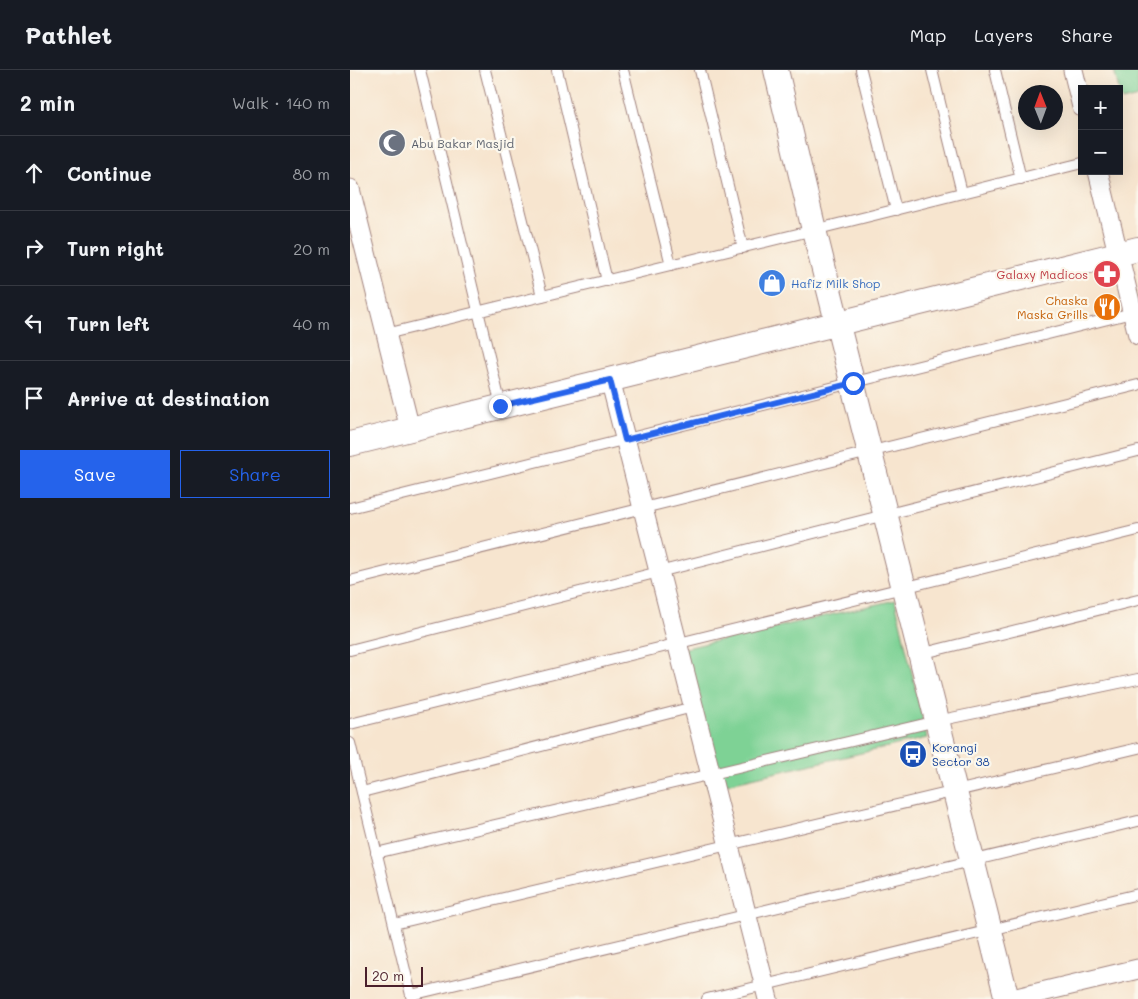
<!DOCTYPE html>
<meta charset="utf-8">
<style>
body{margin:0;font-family:Mali,sans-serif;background:#20242c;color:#f1f3f6}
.controls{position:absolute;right:15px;top:15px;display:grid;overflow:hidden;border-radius:0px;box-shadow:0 5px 20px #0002}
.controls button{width:45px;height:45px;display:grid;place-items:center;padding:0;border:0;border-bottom:1px solid #363941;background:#171b24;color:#f1f3f6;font:25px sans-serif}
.compass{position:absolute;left:668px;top:15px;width:45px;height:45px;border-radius:50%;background:#171b24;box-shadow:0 5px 20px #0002;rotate:359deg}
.scale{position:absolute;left:15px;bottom:12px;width:58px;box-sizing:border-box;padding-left:5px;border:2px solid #4a1f2b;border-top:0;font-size:14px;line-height:18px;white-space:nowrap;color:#4a1f2b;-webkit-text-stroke:4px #fbf7ec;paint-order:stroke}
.stop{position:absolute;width:15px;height:15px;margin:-11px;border:4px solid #2563eb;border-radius:50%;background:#fff}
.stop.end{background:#2563eb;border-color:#fff;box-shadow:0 1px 5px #0008}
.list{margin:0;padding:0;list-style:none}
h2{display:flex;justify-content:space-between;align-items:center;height:65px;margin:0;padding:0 20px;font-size:21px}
h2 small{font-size:16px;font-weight:400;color:#9ea1a6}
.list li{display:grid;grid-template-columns:32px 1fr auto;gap:15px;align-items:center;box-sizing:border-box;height:75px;padding:0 20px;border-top:1px solid #363941}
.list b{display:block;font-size:19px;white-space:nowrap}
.list em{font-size:16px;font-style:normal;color:#9ea1a6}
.actions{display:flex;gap:10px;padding:15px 20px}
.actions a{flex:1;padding:11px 0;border:1px solid #2563eb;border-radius:0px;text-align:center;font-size:18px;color:#2563eb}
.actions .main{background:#2563eb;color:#fff}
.icon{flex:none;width:28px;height:28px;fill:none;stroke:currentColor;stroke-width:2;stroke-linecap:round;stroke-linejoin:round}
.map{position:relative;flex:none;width:788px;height:929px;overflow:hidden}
header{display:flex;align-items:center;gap:30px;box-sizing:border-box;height:70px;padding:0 25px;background:#171b24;border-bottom:1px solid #363941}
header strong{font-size:24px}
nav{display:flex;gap:28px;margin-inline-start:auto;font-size:18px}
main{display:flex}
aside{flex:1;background:#171b24}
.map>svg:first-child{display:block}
.green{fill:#7ed295;stroke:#647860}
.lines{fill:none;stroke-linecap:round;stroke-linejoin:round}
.service-casing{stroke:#a0827d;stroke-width:12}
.minor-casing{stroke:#a0827d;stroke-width:21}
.tertiary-casing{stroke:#a0827d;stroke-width:26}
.service{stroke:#fff;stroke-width:10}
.minor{stroke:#fff;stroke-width:19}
.tertiary{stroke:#fff;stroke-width:24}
.route{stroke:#2563eb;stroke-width:6}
.labels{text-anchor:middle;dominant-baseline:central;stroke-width:4.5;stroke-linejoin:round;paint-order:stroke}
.worship-label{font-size:12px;fill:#5b616d;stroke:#fbf7ec;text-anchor:start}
.health-label{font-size:12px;fill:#be3a42;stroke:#fbf7ec;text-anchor:end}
.shop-label{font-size:12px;fill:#366cbe;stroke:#fbf7ec;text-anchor:start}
.food-label{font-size:12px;fill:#c56008;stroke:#fbf7ec;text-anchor:end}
.transit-label{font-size:12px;fill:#164399;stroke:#fbf7ec;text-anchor:start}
</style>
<header>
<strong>Pathlet</strong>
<nav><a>Map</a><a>Layers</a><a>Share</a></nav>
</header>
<main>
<aside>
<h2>2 min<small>Walk · 140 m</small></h2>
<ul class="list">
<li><svg class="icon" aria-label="ahead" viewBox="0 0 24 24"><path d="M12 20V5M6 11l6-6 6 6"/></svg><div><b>Continue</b></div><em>80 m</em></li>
<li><svg class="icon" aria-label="right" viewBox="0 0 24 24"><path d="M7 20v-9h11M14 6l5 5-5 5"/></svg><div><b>Turn right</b></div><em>20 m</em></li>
<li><svg class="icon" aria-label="left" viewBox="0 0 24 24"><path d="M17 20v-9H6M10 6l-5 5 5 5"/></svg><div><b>Turn left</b></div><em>40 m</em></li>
<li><svg class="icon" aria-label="arrive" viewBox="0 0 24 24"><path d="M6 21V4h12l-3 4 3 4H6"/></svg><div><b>Arrive at destination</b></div></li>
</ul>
<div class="actions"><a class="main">Save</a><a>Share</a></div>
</aside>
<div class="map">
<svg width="788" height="929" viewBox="0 0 788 929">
<rect width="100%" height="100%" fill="#fbf7ec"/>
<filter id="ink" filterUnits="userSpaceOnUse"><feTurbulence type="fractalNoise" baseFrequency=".02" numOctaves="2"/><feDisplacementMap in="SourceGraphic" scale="10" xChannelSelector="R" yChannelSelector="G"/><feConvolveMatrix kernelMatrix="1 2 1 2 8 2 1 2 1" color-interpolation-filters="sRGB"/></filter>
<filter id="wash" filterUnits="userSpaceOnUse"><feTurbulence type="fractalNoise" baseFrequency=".0096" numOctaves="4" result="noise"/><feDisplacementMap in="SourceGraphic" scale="20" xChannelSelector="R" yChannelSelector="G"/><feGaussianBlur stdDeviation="1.12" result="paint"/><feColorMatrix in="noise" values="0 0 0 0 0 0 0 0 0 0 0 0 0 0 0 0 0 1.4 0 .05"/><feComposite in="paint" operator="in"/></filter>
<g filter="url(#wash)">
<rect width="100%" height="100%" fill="#f7e5cf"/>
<g class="green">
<path d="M764 0H788V27L772 31Z"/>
<path d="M545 530 577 668 358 718 327 580Z"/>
</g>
</g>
<g filter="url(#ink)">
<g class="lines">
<g class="service-casing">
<g id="service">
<path d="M70 0 151 336"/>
<path d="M135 0 192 226"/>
<path d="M207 0 257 211"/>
<path d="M273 0 321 195"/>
<path d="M350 0 393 178"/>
<path d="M511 0 546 140"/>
<path d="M582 0 612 123"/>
<path d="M645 0 671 109"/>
<path d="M36 264 464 160 732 93"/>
<path d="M0 438 782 243"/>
<path d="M0 511 788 315"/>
<path d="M0 580 788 381"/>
<path d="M570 584 788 530"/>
<path d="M0 654 788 460"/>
<path d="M0 673 62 929"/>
<path d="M12 722 343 637"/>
<path d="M26 783 587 651 788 609"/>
<path d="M44 854 788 678"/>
<path d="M61 925 788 751"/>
<path d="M357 929 788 824"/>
</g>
</g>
<g class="minor-casing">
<g id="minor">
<path d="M723 0 732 37"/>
<path d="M748 101 788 265"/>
<path d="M0 119 60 359"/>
<path d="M260 309 418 929"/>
<path d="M662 929 788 899"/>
</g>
</g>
<g class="tertiary-casing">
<g id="tertiary">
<path d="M426 0 464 160 657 929"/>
<path d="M0 374 788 179"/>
</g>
</g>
<use href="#service" class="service"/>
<use href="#minor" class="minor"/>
<use href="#tertiary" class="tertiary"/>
</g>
</g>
<g class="lines" filter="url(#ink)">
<path class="route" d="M150 336 260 310 275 370 503 313"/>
</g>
<defs>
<g id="mosque-disc" transform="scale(1.4375)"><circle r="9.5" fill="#6b7280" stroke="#fbf7ec"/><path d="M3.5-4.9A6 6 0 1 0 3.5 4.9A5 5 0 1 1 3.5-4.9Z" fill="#fff"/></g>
<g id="pharmacy-disc" transform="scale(1.4375)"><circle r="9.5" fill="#e0444e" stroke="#fbf7ec"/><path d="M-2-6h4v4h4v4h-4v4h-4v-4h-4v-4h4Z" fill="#fff"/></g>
<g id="shop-disc" transform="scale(1.4375)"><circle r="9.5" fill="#3f7fe0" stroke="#fbf7ec"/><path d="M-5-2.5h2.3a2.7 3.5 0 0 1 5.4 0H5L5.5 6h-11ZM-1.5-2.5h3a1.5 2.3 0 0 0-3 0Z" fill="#fff"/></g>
<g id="restaurant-disc" transform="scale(1.4375)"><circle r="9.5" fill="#e8710a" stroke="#fbf7ec"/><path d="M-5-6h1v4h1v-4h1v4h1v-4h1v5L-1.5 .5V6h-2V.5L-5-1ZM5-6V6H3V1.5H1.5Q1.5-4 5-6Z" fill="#fff"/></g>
<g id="bus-disc" transform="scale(1.4375)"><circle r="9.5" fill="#1a4fb4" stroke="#fbf7ec"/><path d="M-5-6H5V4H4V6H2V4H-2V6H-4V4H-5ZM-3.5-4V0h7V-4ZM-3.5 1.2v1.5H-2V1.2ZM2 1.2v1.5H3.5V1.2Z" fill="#fff"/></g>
</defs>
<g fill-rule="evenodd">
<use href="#mosque-disc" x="42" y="73"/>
<use href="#pharmacy-disc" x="757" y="204"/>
<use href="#shop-disc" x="422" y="213"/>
<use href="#restaurant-disc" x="757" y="237"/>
<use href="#bus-disc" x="563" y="684"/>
</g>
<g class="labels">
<g class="worship-label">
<text x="61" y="73">Abu Bakar Masjid</text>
</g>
<g class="health-label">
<text x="738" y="204">Galaxy Madicos</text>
</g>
<g class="shop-label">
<text x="441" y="213">Hafiz Milk Shop</text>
</g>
<g class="food-label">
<text x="738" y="230">Chaska<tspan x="738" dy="14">Maska Grills</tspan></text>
</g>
<g class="transit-label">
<text x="582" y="677">Korangi<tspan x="582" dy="14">Sector 38</tspan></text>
</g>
</g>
</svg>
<div class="controls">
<button>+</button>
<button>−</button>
</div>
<svg class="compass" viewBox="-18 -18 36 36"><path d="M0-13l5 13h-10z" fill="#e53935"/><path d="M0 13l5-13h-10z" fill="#9ea1a6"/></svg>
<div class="scale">20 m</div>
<div class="stop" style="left:503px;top:313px"></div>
<div class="stop end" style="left:150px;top:336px"></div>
</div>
</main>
